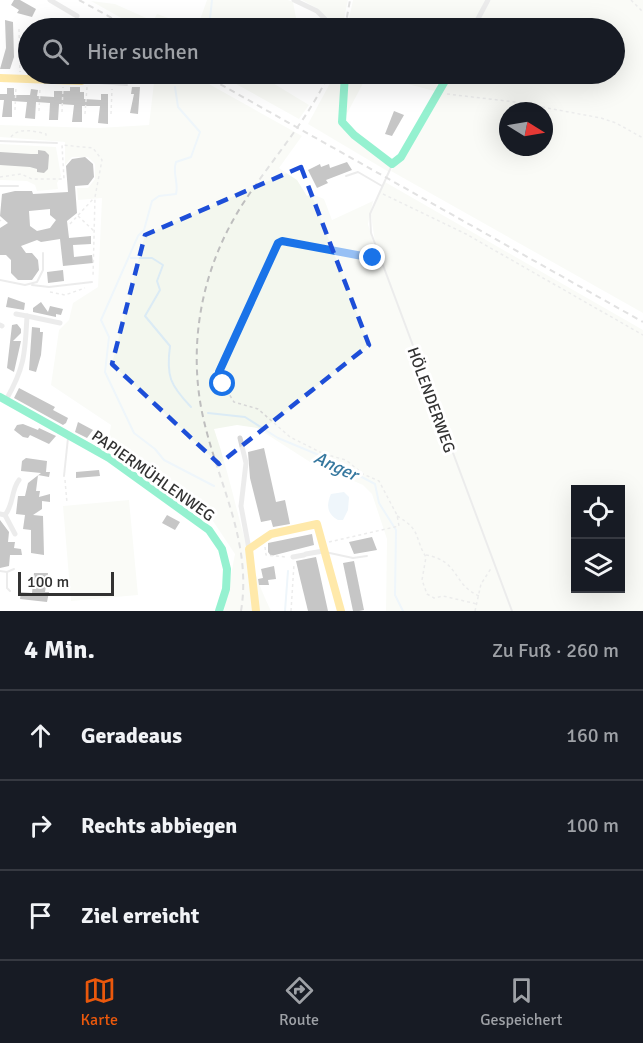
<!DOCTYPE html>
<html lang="de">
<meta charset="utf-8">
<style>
body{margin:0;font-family:Signika,sans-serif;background:#242831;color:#f1f3f6}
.controls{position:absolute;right:18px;bottom:18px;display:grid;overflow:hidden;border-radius:0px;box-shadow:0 6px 24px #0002}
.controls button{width:54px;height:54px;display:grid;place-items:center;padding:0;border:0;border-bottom:2px solid #363941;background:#171b24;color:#f1f3f6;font:30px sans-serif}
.compass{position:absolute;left:499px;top:102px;width:54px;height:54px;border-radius:50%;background:#171b24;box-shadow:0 6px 24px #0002;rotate:101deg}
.scale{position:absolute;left:18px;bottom:15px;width:96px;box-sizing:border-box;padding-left:6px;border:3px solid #323232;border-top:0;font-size:16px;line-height:21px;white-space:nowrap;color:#323232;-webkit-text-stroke:4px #fff;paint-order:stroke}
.stop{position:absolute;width:18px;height:18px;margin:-14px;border:4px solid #1a73e8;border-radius:50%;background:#fff}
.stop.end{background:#1a73e8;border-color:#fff;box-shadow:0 2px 6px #0008}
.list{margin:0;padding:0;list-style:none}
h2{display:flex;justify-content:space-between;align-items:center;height:78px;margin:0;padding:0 24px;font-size:26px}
h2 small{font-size:20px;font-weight:400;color:#9ea1a6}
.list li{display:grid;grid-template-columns:39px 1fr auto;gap:18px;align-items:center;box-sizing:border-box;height:90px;padding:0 24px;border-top:2px solid #363941}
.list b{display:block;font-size:22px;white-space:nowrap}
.list em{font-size:20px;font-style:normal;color:#9ea1a6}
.icon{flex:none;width:33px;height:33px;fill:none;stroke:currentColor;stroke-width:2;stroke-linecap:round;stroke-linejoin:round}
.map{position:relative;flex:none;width:643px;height:611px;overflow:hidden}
.search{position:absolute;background:#171b24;box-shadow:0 6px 24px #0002;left:18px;right:18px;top:18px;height:66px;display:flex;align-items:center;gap:15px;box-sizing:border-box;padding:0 21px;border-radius:33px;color:#9ea1a6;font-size:22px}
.sheet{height:348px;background:#171b24}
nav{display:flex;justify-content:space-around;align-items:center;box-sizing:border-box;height:84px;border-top:2px solid #363941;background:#171b24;font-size:16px;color:#9ea1a6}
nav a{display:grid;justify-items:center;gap:3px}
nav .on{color:#ea580c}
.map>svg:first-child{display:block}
.green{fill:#f3f7ee;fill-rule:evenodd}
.water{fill:#dbebf5}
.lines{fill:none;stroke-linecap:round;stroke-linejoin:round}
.stream{stroke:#dbebf5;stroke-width:2}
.building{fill:#808080;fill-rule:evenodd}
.path{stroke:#d6d6d6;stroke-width:1.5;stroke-dasharray:3 3;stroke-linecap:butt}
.lane{stroke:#d6d6d6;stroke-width:2}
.street{stroke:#d6d6d6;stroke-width:5}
.fast{stroke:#16e098;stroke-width:8}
.slow{stroke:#ffcf43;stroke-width:8}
.rail{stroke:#bebebe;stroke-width:2;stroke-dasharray:6 4.5;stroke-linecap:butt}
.route{stroke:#1a73e8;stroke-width:8}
.marked{fill:none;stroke:#1d4ed8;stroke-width:4.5;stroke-dasharray:12 8;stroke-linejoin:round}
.labels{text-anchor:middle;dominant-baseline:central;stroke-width:6;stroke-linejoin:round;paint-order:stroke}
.street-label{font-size:16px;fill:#323232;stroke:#fff}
.water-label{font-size:18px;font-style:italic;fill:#36789f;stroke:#fff}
</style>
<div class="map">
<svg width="643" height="611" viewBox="0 0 643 611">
<rect width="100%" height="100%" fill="#fff"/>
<g class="green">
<path d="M207 0H288L293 2 298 28H139L91 1 115 4 153 21 157 14 197 28Z"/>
<path d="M302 0H348L342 28H339L318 9Z"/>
<path d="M353 0H486L471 28H347Z"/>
<path d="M491 0H643V313L391 171 450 74H614V28H475ZM508 111H544V147H508Z"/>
<path d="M155 74H191L302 136 279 168 297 180 307 196 312 194 324 199 332 220 373 201 368 224 377 256 371 215 385 182 643 330V611H386L387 539 372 494 363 485 310 462 257 428 237 425 214 429C235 489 243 554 271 611H224L235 554 213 521 107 449 111 425 51 385 59 330 69 320 73 303 98 287 102 198 78 200 77 188H88L95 179V164L88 157H72L65 165V142L0 137V125L98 128 149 125ZM576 490H620V588H576Z"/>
<path d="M218 74H258L309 105 299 119Z"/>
<path d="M335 74H344L341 122 391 164 389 172 308 124Z"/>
<path d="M347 74H368L343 121Z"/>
<path d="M370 74H447L438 92Z"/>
<path d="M0 144 56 147 61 176 57 183 58 189 37 191 35 185 27 181 0 180Z"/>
<path d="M129 500 138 595 71 601 63 506Z"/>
</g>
<path class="water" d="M344 492 349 497 348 510 343 520H338C327 514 326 505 331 494Z"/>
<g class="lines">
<g class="stream">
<path d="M209 28 212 0"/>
<path d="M175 87 178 107 200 132 191 157 176 162C172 173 179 183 176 194L159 196 152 201 144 230 138 236 101 320 109 337 105 372 134 433 155 449 164 460 214 486"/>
<path d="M131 258H152L163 265 157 281 160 290 145 316 170 346C166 376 170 385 191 407"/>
<path d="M208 413 245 417 278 438 326 458 375 484 379 503 396 530 395 595 403 611"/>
<path d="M285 611 288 571"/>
</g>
</g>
<g class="building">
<path d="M14 0H20L36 9 32 17 17 13 19 10 11 5Z"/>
<path d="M5 20 13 22 14 57 10 69H0L6 48Z"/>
<path d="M70 87H80V92H84V99L101 100V94H108V124L98 123 100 106H82V122H72L74 105 59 104 58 120H49L50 103 36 102 35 119 25 118 27 102 12 101V117H2L4 100H0V94H7V88H14V95H30L31 89 38 90 37 96 54 97V91H70Z"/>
<path d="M132 87H140L138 114 130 113 134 94H131Z"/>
<path d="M394 111 404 115 392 136 385 134Z"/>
<path d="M38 150 45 151 49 155 48 169 44 173 37 172V169L30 167 0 165V152L31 154H38Z"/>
<path d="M85 157 93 164 94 177 88 185 75 186 77 213 67 221 69 238 91 236V244L73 245 74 257 92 255 93 263 63 266 60 239 41 242 37 240 21 246 26 253H32L38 260 39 270 32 280H18L11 273V260L6 255H0V228L8 223 0 216 2 194 15 191H32L33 194 68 192 66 166 72 159ZM50 209V215L56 220 50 228 37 231 30 226 29 211Z"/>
<path d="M347 162 352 170 326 180 328 183 317 188 308 170 320 164 321 167 329 164 330 168Z"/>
<path d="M63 270 64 281 48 283 47 272Z"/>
<path d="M8 297 25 303 24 310 6 307Z"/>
<path d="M41 302 48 312 50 306 63 309 61 315 56 314V317L33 312V308Z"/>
<path d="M17 324 21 329V333L13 341H21L14 372 7 368 12 325Z"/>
<path d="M32 327 40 328V332H43L41 355 36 372 29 370Z"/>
<path d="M19 388 55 407 53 410 68 418 66 423 63 425 14 398Z"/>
<path d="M78 422 93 430 87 438 75 432Z"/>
<path d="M23 424 38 430 39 428 56 436 49 444 30 435 28 438 23 437 14 430 17 425Z"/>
<path d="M264 448 276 502 285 500 290 524 273 527 271 520 261 522 250 478 248 452Z"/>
<path d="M26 458 47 461 46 472H50L49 477 38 475 36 491H40L39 497 50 494V502L42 501V509L33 515 43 516 44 555 31 553V530L23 529 25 515 16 514 18 496H25L28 483 41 473 21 471 22 461Z"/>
<path d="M99 470 100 476 76 478V472Z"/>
<path d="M167 515 180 522 175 530 162 523Z"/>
<path d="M0 520 9 532 8 542H15L14 548 21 549 22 555H10L9 566 0 568Z"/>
<path d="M312 534 314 545 271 556 268 552V543Z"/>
<path d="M372 537 377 550 354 554 349 542Z"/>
<path d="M316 557 319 570 328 611H308L299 574 296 561Z"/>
<path d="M354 561 364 610 359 611H353L343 563Z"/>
<path d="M274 566 276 579 268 580 269 585H259L258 579 263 578 261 569Z"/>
<path d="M34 573H48L45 592H49L47 602 20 599 21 592 32 593Z"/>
</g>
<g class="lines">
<g class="path">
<path d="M631 0 643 12"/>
<path d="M19 29 20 72"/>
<path d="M447 94 515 102 601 118 616 123 643 138"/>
<path d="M15 110 16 86"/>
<path d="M39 111 40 87"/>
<path d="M62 112 63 87"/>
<path d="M85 114 87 87"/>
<path d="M111 114 112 89"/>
<path d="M11 137C19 127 34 131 46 134V138"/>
<path d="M0 177 21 174 32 179H64L62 145 93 148 102 160 95 197 93 277"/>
<path d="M383 194 466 234 643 335"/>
<path d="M78 216 94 231"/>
<path d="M0 220 1 221"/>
<path d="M70 224 94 198"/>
<path d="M50 292 65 295 85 288"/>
<path d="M65 480 67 503"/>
<path d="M397 516C422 530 414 538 426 557L422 580 427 594 434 598 443 596 477 604"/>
<path d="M329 542 399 526 397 515 379 481 363 474 346 460 324 454 290 437 258 409 234 402 219 378V372L278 243 282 241 374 258"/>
<path d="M265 547 266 555 286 557"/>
<path d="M426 555C460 561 452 584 479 596"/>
<path d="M291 611 294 564"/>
<path d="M475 611 481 584 492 567"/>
</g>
<g class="lane">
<path d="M84 82 127 85"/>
<path d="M0 141 57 143"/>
<path d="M392 165 370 214 371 233 512 611"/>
<path d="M346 176 358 172 382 186"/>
<path d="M0 186H18"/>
<path d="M0 280 25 285 37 282 43 270V253"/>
<path d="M32 285 49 287 92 282"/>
<path d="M64 476 68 438"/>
<path d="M325 552 353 558 367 556"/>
<path d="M0 571 7 572V588L10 591"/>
<path d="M7 572 14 569"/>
</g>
<g class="street">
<path d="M50 0 77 16"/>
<path d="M294 0 317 11 334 28"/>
<path d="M473 28 488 0"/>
<path d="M27 316 60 323"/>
<path d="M0 325 2 326"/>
<path d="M6 400C25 367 25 353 27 316L16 314"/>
<path d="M240 438 246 463 241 506 249 549"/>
<path d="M0 514 5 515 15 534"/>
<path d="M5 515C14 504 11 490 19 480"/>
<path d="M306 554 323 551"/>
<path d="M293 557 304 555"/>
</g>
<g class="fast">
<path d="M345 74 342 122 354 135 392 164 401 157 449 74"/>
<path d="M0 397 109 458 209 530 222 549 227 569 226 589 219 611"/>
</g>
<g class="slow">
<path d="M0 78 81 81 92 76"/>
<path d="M256 611 249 549 271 534 317 524 341 611"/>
</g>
<g class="rail">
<path d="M79 0 130 28"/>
<path d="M345 28 350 0"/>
<path d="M202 74 643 322"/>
<path d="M241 611C253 538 214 477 201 407 188 334 205 260 246 199 274 157 308 119 329 74"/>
</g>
</g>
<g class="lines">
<path class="route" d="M223 384 219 372 278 243 282 241 373 258"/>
</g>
<path d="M0 0H643V611H0ZM301 167 369 345 219 464 112 364 145 235Z" fill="#fff" fill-opacity=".55" fill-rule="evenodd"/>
<path class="marked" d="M301 167 369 345 219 464 112 364 145 235Z"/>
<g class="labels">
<g class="street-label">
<text transform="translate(431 400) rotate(70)">HÖLENDERWEG</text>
<text transform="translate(153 476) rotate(35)">PAPIERMÜHLENWEG</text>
</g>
<g class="water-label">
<text transform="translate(336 466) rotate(25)">Anger</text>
</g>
</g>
</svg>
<div class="controls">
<button><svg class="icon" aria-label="locate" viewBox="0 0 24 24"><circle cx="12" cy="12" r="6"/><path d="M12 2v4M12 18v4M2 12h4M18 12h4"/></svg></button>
<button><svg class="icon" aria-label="layers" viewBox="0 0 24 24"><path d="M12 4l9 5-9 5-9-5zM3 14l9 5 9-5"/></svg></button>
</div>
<svg class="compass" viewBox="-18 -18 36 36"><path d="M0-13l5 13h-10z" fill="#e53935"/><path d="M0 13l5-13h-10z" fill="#9ea1a6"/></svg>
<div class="scale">100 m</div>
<div class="stop" style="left:223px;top:384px"></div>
<div class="stop end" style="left:373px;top:258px"></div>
<div class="search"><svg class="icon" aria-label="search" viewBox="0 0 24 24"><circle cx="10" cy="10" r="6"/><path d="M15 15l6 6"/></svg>Hier suchen</div>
</div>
<section class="sheet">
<h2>4 Min.<small>Zu Fuß · 260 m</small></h2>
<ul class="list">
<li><svg class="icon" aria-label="ahead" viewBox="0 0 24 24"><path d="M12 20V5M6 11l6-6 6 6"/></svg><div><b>Geradeaus</b></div><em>160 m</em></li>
<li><svg class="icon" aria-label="right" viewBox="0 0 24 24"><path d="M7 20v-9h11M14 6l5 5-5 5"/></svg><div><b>Rechts abbiegen</b></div><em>100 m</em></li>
<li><svg class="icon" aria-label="arrive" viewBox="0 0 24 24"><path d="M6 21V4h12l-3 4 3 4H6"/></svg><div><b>Ziel erreicht</b></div></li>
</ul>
</section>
<nav>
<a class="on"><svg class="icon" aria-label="map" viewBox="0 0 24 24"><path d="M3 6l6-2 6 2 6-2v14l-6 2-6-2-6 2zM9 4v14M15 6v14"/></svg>Karte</a>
<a><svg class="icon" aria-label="directions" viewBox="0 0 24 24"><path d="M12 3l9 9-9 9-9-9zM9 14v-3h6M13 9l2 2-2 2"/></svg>Route</a>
<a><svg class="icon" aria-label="saved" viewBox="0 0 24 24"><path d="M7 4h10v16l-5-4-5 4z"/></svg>Gespeichert</a>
</nav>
